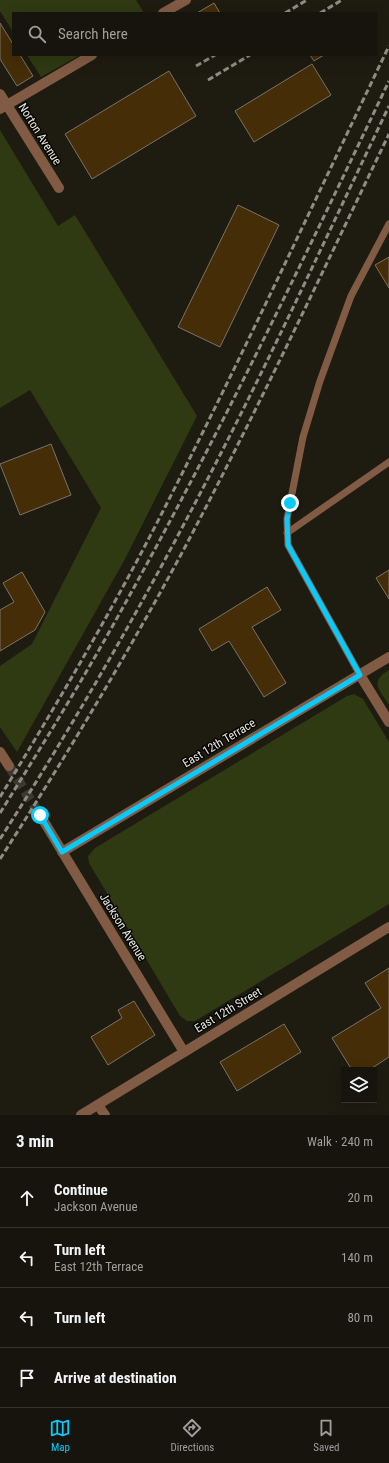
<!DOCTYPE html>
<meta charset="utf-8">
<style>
body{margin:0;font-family:"Roboto Condensed",sans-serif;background:#1f1d16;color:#f1f3f6}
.controls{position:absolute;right:12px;bottom:12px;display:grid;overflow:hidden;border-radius:0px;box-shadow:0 4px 16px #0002}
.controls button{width:36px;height:36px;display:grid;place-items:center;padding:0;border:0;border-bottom:1px solid #35332e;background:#16140d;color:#f1f3f6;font:20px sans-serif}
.stop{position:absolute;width:12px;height:12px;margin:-9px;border:3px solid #09cafa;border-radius:50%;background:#fff}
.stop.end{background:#09cafa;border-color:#fff;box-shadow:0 1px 4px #0008}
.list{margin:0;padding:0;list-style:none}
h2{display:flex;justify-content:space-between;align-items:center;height:52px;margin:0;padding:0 16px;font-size:17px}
h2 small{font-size:13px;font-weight:400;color:#9e9e9d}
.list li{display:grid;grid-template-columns:26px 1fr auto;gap:12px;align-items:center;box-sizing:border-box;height:60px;padding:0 16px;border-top:1px solid #35332e}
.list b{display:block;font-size:15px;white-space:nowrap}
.list p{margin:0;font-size:13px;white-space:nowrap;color:#9e9e9d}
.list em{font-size:13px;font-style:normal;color:#9e9e9d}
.icon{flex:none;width:22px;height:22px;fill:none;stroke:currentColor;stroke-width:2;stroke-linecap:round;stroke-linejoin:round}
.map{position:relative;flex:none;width:389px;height:1115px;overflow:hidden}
.search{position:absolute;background:#16140d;box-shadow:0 4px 16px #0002;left:12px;right:12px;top:12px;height:44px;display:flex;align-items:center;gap:10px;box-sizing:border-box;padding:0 14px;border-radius:0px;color:#9e9e9d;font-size:15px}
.sheet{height:292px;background:#16140d}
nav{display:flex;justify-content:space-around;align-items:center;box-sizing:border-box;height:56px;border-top:1px solid #35332e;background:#16140d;font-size:11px;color:#9e9e9d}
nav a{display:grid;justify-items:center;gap:2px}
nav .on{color:#09cafa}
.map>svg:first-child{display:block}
.green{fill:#2f3912}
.building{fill:#442d07;stroke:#7b7368}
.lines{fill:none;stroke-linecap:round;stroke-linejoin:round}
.tertiary-tunnel{stroke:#3c3930;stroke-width:10;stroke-dasharray:10 5;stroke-linecap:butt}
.service{stroke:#815b44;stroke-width:7}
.minor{stroke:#815b44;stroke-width:10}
.tertiary{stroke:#815b44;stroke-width:10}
.rail{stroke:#8e8c84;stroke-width:3;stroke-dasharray:6 3;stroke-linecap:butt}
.route{stroke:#09cafa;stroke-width:5}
.labels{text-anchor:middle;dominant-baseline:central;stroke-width:3;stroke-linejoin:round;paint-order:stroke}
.street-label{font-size:12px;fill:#e7e6df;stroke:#070603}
</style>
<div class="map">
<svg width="389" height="1115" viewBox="0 0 389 1115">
<rect width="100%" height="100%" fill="#1e1b11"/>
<g class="green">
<path d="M0 0H136L144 13H13V32L0 11Z"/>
<path d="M27 55H80L41 77Z"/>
<path d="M0 130 58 226 75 215 197 416 125 559 17 752 0 727V666L32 644 101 508 30 390 0 408Z"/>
<path d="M389 670V705C379 689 369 682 389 670Z"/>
<path d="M354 694 363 699 389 742V904L195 1021H187L180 1016 89 863 88 856 95 848 347 696Z"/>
</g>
<g class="building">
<path d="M214 3 220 13H197Z"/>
<path d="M0 23 13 44V55H20L33 76 17 86 0 59Z"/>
<path d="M310 55H324L314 61Z"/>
<path d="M312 64 331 95 254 142 235 111Z"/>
<path d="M169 71 196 116 92 179 65 134Z"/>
<path d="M238 205 279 225 220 347 178 327Z"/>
<path d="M389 257V288L375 265Z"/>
<path d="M51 444 71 495 20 515 0 464Z"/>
<path d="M389 570V599L376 578Z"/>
<path d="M22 572 45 612 35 630 0 651V610L14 602 3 583Z"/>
<path d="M267 587 281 610 252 627 286 683 264 697 229 641 212 651 199 629Z"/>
<path d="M389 968V1057L369 1070H352L332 1038 381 1008 365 983Z"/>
<path d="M134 1001 155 1035 108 1065 91 1037 122 1018 118 1010Z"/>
<path d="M284 1024 301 1052 237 1091 220 1062Z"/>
</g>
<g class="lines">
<path class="tertiary-tunnel" d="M9 766 40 815"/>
<g class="service">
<path d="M287 533 389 462"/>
<path d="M360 675 288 545 287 519 303 437 320 381 351 296 389 224"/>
</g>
<g class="minor">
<path d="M163 13 186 0"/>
<path d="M0 94 59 188"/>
<path d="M0 109 92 55"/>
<path d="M360 675 389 722"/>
<path d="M62 852 389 657"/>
<path d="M98 1105 105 1115"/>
</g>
<g class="tertiary">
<path d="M0 752 9 766"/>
<path d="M40 815 184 1052"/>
<path d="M81 1115 389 927"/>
</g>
<g class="rail">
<path d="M285 13 307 0"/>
<path d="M320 13 342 0"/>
<path d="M196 66 215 55"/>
<path d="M208 80 250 55"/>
<path d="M0 797C57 704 113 609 162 513 241 359 314 202 389 46"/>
<path d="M0 813C42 746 84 678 122 609 218 437 304 259 389 81"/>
<path d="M0 839C80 715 153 586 220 455 279 340 333 223 389 106"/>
<path d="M0 859C65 758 127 655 184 549 256 413 322 273 389 134"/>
</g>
</g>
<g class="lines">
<path class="route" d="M40 815 62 852 360 675 288 545 287 519 290 503"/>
</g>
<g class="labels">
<g class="street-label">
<text transform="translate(40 134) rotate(58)">Norton Avenue</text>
<text transform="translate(219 743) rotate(-31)">East 12th Terrace</text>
<text transform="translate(123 927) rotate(58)">Jackson Avenue</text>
<text transform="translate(228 1010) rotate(-31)">East 12th Street</text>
</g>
</g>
</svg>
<div class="controls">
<button><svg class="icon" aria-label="layers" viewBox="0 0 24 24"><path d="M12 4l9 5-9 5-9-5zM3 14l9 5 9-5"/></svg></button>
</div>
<div class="stop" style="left:40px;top:815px"></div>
<div class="stop end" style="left:290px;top:503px"></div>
<div class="search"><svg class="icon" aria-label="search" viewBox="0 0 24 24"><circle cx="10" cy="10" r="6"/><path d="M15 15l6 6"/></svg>Search here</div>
</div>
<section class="sheet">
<h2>3 min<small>Walk · 240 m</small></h2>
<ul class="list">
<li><svg class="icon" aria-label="ahead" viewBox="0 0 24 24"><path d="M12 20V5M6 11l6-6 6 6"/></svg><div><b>Continue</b><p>Jackson Avenue</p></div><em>20 m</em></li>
<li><svg class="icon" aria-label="left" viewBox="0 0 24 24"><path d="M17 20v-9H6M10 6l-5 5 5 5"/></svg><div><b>Turn left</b><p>East 12th Terrace</p></div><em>140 m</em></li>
<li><svg class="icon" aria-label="left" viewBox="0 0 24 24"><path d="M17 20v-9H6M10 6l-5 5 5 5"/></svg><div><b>Turn left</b></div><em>80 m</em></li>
<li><svg class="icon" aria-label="arrive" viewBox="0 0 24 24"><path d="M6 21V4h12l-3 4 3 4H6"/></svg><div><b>Arrive at destination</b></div></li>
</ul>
</section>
<nav>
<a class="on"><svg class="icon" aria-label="map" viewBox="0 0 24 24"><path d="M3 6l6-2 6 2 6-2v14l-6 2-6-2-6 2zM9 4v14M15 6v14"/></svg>Map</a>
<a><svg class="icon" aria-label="directions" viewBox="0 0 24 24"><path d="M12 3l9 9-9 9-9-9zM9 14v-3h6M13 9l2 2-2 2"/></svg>Directions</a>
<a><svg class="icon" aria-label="saved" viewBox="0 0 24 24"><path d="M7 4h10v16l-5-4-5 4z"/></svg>Saved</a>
</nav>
